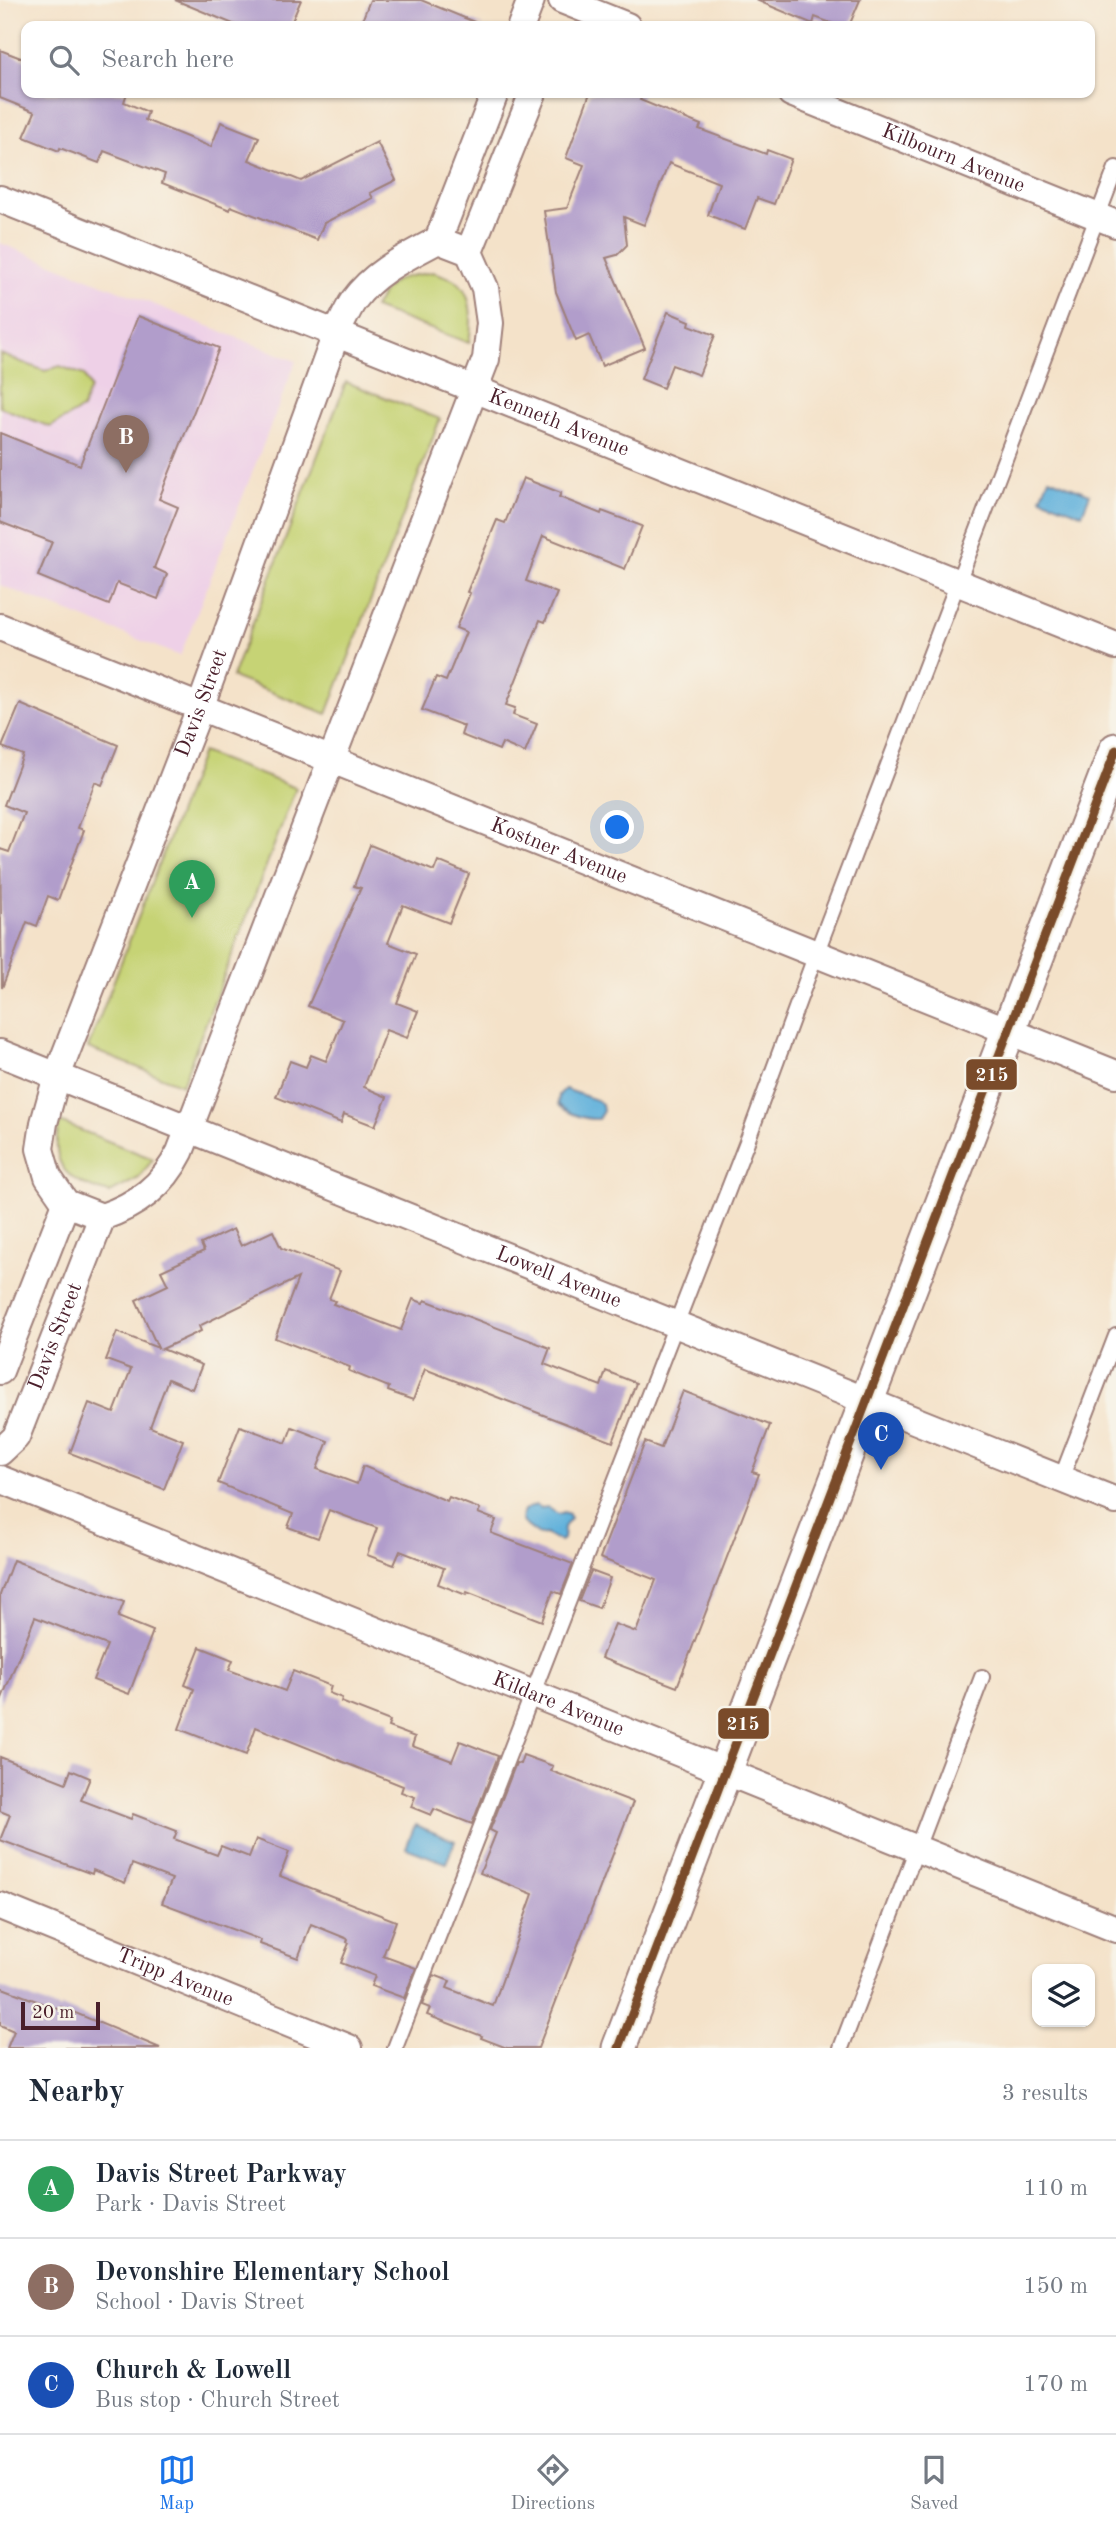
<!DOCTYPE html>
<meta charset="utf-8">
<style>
body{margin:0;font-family:"Old Standard TT",serif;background:#f2f2f3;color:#1f2937}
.controls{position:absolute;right:21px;bottom:21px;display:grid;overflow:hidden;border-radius:14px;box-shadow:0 2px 5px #0004}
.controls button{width:63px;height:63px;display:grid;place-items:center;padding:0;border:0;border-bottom:2px solid #e0e1e3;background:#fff;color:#1f2937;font:35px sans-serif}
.scale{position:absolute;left:21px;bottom:18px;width:79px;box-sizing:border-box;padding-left:7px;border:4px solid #4a1f2b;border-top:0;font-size:19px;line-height:24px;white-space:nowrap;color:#4a1f2b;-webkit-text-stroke:5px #f7f3e8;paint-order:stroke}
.you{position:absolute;left:618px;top:828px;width:24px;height:24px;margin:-18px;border:5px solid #fff;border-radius:50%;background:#1a73e8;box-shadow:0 0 0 10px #1a73e833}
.badge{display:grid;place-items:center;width:46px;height:46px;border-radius:50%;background:#1a73e8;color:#fff;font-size:23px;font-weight:700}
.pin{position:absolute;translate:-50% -58px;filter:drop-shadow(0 2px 4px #0008)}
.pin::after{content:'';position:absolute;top:37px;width:24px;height:21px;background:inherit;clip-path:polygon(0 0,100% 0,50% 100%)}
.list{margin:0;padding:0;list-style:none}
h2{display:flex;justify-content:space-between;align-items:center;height:91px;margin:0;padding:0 28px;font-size:30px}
h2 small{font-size:23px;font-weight:400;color:#747a83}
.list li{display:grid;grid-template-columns:46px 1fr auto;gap:21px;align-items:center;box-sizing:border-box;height:98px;padding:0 28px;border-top:2px solid #e0e1e3}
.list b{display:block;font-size:26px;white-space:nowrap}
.list p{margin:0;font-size:23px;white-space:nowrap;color:#747a83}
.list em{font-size:23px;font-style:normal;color:#747a83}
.icon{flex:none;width:38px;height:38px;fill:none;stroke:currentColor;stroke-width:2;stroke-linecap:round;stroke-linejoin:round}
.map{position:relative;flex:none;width:1116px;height:2048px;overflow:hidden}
.search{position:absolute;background:#fff;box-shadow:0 2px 5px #0004;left:21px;right:21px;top:21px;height:77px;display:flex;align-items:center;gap:18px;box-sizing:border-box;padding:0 24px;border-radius:14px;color:#747a83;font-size:26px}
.sheet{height:385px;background:#fff}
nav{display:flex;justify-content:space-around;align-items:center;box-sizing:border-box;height:98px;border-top:2px solid #e0e1e3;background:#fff;font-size:19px;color:#747a83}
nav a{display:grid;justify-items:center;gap:4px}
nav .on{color:#1a73e8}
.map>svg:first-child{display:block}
.built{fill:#eed0e7}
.green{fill:#c6d375;stroke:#887950;stroke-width:2}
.water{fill:#60b1db;stroke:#556883;stroke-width:2}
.building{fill:#b19dcb}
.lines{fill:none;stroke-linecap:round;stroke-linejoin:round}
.service-casing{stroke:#9f807a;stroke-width:18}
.minor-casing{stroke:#9f807a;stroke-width:30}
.tertiary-casing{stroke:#9f807a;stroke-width:37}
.service{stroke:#fff;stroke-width:14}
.minor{stroke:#fff;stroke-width:26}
.tertiary{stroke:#fff;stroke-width:33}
.bus-1-casing{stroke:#f7f3e8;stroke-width:14}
.bus-1{stroke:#7a4b2a;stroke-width:9}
.labels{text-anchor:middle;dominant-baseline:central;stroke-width:5;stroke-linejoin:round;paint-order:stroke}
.street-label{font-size:21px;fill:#4a1f2b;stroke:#f7f3e8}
.line-badge{stroke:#f7f3e8;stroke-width:2.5}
.badge-label{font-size:19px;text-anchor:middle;font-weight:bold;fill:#fff}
</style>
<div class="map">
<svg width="1116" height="2048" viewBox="0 0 1116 2048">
<rect width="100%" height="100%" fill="#f7f3e8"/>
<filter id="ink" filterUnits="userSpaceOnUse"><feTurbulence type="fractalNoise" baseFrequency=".0143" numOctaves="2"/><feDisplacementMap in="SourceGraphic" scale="14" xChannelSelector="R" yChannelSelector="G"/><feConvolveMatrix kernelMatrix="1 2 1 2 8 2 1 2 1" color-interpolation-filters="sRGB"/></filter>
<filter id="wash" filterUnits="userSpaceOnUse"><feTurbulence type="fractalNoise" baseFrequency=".00686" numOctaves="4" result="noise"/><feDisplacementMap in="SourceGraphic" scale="28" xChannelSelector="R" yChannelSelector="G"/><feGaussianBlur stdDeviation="1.57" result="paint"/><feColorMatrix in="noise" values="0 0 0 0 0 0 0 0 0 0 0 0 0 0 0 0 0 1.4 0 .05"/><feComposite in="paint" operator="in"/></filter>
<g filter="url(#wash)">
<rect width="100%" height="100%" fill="#f4e2c9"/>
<path class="built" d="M0 243 296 361 180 656 0 585Z"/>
<g class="green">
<path d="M434 272C441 275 449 277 455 280 474 293 472 324 469 343L374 308C391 275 400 278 434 272Z"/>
<path d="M0 354 45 371 60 366 84 375 90 388 82 409 50 427 0 407Z"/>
<path d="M346 382 440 419 327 714 232 677Z"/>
<path d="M202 752 296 788 182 1085 88 1048Z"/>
<path d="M60 1122 153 1159 139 1178 110 1193C69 1183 48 1167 60 1122Z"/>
</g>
<g class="water">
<path d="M1049 478 1090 494 1082 514 1041 498Z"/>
<path d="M565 1089 596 1100 602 1104 603 1111 598 1119C586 1120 566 1113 558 1104L559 1095Z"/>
<path d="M535 1505 541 1508 547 1507 558 1514 564 1512 569 1514 570 1519 564 1527 563 1539 560 1541 545 1534 539 1535 523 1523 521 1518 524 1510Z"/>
<path d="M415 1825 455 1841 446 1863 406 1848Z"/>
</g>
<g id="blocks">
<g class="building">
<path d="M175 0H301L290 26H238Z"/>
<path d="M370 0H421L484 26H360Z"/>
<path d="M756 0H860L849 26H839L815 17 813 24Z"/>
<path d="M0 50 26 60V93H127L124 102 148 112 145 120 211 147 221 122 259 137 249 160 301 181 377 142 396 180 370 193 373 198 324 223 317 240 231 206 230 210 162 183 165 174 104 151 99 163 60 148 59 151 24 137 35 112 0 98Z"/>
<path d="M590 93H643L640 100 701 125 699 129 766 154 767 150 791 159 774 204 757 198 745 229 708 215 719 183 669 163 644 225 624 217 627 245 617 255 606 258 645 348 602 366 589 335 576 341 556 292 544 211 567 208 584 165 566 158Z"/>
<path d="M668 312 690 321 689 325 715 335 699 375 672 365 663 388 641 379Z"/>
<path d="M138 316 219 348 159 499 178 507 154 568 167 574 158 599 117 583 109 605 38 576 52 542 0 522V433L80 465Z"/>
<path d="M523 478 561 493 559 497 601 514 602 511 642 526 625 569 543 536 526 581 557 593 545 622 540 620 506 705 515 708 513 715 537 724 525 753 502 743 499 750 461 735 464 726 422 710 436 677 446 681 466 632 456 628 470 593 467 592 497 520 505 523Z"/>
<path d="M20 704 118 745 102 785 95 782 78 828 84 830 58 900 48 896 37 926 27 922 2 988 0 849 9 852 24 813 4 805 23 755 2 747Z"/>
<path d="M370 845 434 871 438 861 469 874 449 923 403 905 388 943 416 954 397 1003 418 1011 407 1038 386 1030 364 1087 387 1097 375 1126 344 1114 341 1123 276 1097 290 1061 306 1067 311 1055 326 1061 343 1020 308 1006 361 888 354 886Z"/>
<path d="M233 1229 241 1246 273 1231 281 1248 340 1271 329 1299 335 1301 333 1304 401 1330 413 1299 423 1303 425 1300 550 1348 544 1364 601 1386 606 1371 636 1383 613 1442 425 1369 413 1400 388 1391 389 1387 349 1371 350 1367 275 1338 298 1278 199 1326 201 1331 162 1349 202 1365 192 1389 168 1379 150 1427 183 1440 164 1489 70 1453 89 1403 114 1413 131 1369 106 1360 117 1332 158 1348 136 1300 168 1285 161 1271 204 1251 201 1244Z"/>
<path d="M683 1391 770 1425 752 1472 759 1474 677 1687 601 1658 615 1624 636 1632 656 1580 600 1558 645 1442 661 1448Z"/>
<path d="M240 1426 286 1443 292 1427 328 1441 317 1469 357 1484 363 1466 447 1501 449 1497 480 1509 478 1513 496 1520 491 1533 573 1564 561 1594 553 1591 542 1621 467 1592 466 1595 438 1584 444 1568 400 1551 394 1565 367 1555 377 1528 329 1510 318 1538 288 1527 293 1514 218 1483Z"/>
<path d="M13 1560 124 1602 118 1617 153 1631 129 1694 93 1680 107 1645 35 1617 0 1703V1595Z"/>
<path d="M591 1571 610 1578 599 1608 579 1601Z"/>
<path d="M200 1647 233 1660 229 1670 285 1691 293 1671 331 1686 329 1693 342 1698 341 1702 390 1721 388 1727 415 1737 412 1746 452 1761 460 1741 498 1756 472 1824 434 1809 431 1815 411 1807 415 1797 401 1792 403 1786 256 1727 246 1755 179 1729 194 1689 185 1685Z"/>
<path d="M523 1755 553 1766 551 1771 633 1802 538 2048H507L481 2038 482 2036 427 2015 430 2008 422 2005 434 1975 450 1981 447 1988 493 2006 533 1894 480 1873 496 1833 490 1830 516 1763 520 1764Z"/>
<path d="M0 1757 66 1783 71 1770 90 1778 81 1800 131 1819 133 1814 177 1831 174 1839 217 1855 221 1846 249 1857 256 1839 289 1852 280 1876 396 1921 383 1956 416 1968 404 1998 371 1986 375 1976 341 1963 349 1943 347 1942 348 1939 311 1924 298 1958 260 1944 261 1940 162 1903 172 1879 132 1864 125 1883 93 1870 92 1874 0 1840 10 1815 0 1811Z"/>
<path d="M0 1987 60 2010 61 2007 160 2048H7L14 2031 0 2025Z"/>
</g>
</g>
</g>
<g filter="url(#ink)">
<use href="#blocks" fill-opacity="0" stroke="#9f807a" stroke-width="2"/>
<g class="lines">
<g class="service-casing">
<g id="service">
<path d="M1061 1479 1116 1336"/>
<path d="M395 2048 748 1139 816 954 1116 168"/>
<path d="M841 2048 982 1677"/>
</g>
</g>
<g class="minor-casing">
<g id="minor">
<path d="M562 0 627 26"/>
<path d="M521 26 531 0"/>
<path id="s1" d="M791 93 1116 224"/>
<path id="s2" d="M0 199 1116 646"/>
<path id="s3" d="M438 240 469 252 485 288 490 323 486 359 180 1152C163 1186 137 1205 102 1217L66 1203 48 1177 40 1149 44 1123 57 1076 200 708 336 334C342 323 347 310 354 300 375 271 407 257 438 240L495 93"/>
<path d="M469 252 533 93"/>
<path id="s4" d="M0 627 1116 1074"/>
<path id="s5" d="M0 1053 1116 1501"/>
<path d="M0 1371 66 1203"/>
<path id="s6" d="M0 1452 16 1437 102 1217"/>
<path id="s7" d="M0 1479 1116 1929"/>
<path id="s8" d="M0 1906 349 2048"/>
</g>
</g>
<g class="tertiary-casing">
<path id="tertiary" d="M619 2048 1116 750"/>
</g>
<use href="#service" class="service"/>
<use href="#minor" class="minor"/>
<use href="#tertiary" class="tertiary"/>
<g class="bus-1-casing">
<path id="bus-1" d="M619 2048 1116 750"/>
</g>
<use href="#bus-1" class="bus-1"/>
</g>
</g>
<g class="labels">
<g class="street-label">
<text stroke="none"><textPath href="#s1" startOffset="175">Kilbourn Avenue</textPath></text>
<text stroke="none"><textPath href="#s2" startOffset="602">Kenneth Avenue</textPath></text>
<text stroke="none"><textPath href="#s3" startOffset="1673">Davis Street</textPath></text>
<text stroke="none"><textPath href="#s4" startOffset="602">Kostner Avenue</textPath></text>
<text stroke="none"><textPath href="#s5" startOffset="602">Lowell Avenue</textPath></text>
<text stroke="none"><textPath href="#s6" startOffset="130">Davis Street</textPath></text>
<text stroke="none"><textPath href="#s7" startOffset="602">Kildare Avenue</textPath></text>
<text stroke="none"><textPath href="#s8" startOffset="189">Tripp Avenue</textPath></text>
</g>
</g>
<g class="line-badge">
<rect x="965" y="1058" width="53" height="33" rx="7" fill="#7a4b2a"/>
<rect x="717" y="1707" width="53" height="33" rx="7" fill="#7a4b2a"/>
</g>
<g class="badge-label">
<text x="992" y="1081">215</text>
<text x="743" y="1730">215</text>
</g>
</svg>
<div class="controls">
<button><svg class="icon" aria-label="layers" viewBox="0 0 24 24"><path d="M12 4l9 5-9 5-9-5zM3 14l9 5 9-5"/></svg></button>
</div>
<div class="scale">20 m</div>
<div class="you"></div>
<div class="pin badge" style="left:192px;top:918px;background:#2e9e5b">A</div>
<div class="pin badge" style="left:126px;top:473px;background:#8d6e63">B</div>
<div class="pin badge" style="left:881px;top:1470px;background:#1a4fb4">C</div>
<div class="search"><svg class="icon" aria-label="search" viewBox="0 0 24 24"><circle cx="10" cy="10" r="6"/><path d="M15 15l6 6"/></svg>Search here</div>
</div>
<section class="sheet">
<h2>Nearby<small>3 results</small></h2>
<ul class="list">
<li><span class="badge" style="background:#2e9e5b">A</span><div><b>Davis Street Parkway</b><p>Park · Davis Street</p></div><em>110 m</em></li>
<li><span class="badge" style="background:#8d6e63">B</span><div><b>Devonshire Elementary School</b><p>School · Davis Street</p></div><em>150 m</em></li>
<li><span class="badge" style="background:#1a4fb4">C</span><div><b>Church &amp; Lowell</b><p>Bus stop · Church Street</p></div><em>170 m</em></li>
</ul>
</section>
<nav>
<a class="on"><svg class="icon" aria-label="map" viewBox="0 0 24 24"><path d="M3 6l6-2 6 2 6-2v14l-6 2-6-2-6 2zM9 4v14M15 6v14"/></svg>Map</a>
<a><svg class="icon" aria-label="directions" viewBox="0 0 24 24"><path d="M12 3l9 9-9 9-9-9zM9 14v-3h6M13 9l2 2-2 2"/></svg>Directions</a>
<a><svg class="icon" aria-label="saved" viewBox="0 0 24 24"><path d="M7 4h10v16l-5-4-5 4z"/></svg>Saved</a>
</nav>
